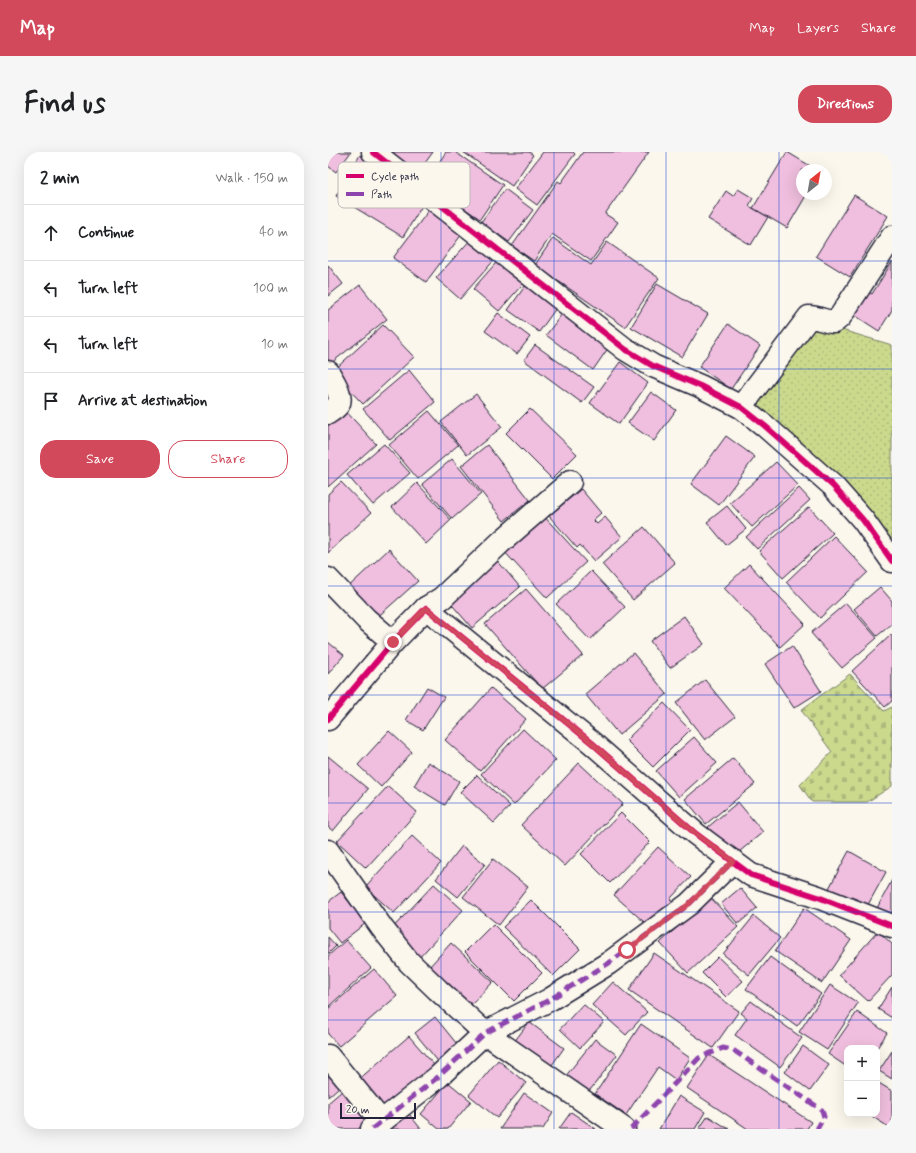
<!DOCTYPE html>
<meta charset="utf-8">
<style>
body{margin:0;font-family:Mynerve,sans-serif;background:#f6f6f6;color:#202124}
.controls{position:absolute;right:12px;bottom:12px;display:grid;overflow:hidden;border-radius:8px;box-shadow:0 4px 16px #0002}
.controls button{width:36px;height:36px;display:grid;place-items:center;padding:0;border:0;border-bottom:1px solid #e0e0e0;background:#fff;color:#202124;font:20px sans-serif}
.compass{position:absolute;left:468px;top:12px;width:36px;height:36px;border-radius:50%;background:#fff;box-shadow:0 4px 16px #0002;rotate:31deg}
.scale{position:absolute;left:12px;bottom:10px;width:76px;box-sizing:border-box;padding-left:4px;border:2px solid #22223b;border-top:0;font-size:11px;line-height:14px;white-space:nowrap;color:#22223b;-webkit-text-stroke:3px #fbf7ec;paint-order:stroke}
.stop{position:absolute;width:12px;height:12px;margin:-9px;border:3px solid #d1495b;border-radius:50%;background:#fff}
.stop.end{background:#d1495b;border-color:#fff;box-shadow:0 1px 4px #0008}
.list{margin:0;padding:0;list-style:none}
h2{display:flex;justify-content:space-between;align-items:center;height:52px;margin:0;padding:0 16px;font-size:17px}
h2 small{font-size:13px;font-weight:400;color:#757577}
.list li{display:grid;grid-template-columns:26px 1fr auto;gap:12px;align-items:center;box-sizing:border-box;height:56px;padding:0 16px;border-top:1px solid #e0e0e0}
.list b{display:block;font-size:15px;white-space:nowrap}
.list em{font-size:13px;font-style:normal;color:#757577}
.actions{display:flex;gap:8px;padding:12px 16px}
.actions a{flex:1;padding:9px 0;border:1px solid #d1495b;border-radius:16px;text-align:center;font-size:14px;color:#d1495b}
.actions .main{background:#d1495b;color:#fff}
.icon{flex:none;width:22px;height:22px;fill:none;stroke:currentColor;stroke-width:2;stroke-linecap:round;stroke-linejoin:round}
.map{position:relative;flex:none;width:564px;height:977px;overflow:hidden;border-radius:16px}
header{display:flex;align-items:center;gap:24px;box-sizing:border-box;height:56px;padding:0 20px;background:#d1495b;color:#fff}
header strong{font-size:19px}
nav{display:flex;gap:22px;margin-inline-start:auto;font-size:14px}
.intro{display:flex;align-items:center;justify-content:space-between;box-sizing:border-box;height:96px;padding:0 24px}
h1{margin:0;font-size:28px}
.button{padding:10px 18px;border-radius:16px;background:#d1495b;color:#fff;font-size:14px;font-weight:700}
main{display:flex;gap:24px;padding:0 24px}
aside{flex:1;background:#fff;border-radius:16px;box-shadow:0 4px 16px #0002}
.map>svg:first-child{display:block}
.grass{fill:url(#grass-dots);stroke:#767e64}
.cemetery{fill:url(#cemetery-stones);stroke:#767e64}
.building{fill:#f0bede;stroke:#22223b}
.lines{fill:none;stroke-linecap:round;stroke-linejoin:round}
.minor-casing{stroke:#22223b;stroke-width:25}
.minor{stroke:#fbf7ec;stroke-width:22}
.quiet{stroke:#8e44ad;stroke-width:5;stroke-dasharray:10 5;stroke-linecap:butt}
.cycleway-casing{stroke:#fbf7ec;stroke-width:8}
.cycleway{stroke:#d6006c;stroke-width:6}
.route{stroke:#d1495b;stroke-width:5}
.grid{fill:none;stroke:#1d4ed8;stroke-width:1;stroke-opacity:0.55}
.key{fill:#fbf7ec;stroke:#bab7b7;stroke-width:1}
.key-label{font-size:11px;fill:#22223b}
</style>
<header>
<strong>Map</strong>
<nav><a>Map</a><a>Layers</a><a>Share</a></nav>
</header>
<div class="intro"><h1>Find us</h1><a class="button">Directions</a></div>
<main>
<aside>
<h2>2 min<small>Walk · 150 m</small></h2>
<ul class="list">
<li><svg class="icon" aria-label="ahead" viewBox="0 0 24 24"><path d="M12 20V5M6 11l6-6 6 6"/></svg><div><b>Continue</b></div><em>40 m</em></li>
<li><svg class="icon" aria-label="left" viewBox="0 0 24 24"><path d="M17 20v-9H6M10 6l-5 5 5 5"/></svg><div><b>Turn left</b></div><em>100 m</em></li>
<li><svg class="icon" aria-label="left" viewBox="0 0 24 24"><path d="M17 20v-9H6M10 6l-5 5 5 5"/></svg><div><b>Turn left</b></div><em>10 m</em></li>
<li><svg class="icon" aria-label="arrive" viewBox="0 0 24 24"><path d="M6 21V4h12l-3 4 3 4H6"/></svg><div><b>Arrive at destination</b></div></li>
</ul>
<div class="actions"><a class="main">Save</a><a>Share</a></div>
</aside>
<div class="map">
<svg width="564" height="977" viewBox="0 0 564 977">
<defs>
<pattern id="grass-dots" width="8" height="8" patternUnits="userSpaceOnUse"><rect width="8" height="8" fill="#cbd98d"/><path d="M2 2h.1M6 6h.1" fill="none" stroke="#aeba7b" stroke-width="1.8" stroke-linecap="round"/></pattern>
<pattern id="cemetery-stones" width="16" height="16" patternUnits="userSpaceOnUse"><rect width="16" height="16" fill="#cbd98d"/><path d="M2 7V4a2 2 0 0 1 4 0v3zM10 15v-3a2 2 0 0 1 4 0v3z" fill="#aeba7b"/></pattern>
</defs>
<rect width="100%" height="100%" fill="#fbf7ec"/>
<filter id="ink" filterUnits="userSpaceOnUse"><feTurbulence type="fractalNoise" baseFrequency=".025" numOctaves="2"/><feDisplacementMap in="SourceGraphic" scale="8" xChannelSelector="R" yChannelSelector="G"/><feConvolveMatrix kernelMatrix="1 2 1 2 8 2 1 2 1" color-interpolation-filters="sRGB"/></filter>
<g filter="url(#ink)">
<path class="grass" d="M487 170 564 193V417L518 360 409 258Z"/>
<path class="cemetery" d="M522 522 556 559 564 555V634L539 650H484L472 633 504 600 473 558Z"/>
<g class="building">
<path d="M0 0H23L8 20 0 14Z"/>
<path d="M58 0H105L89 22Z"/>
<path d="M118 0H127L175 33 152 67 98 30Z"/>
<path d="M135 0H201L205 3 184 34Z"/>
<path d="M215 0H245L247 2 209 53 187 37Z"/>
<path d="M255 0H321L277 62 290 70 263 109 224 82 206 109 184 94 230 29 233 31Z"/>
<path d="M459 0 489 18H474V42H479L459 76 425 56Z"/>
<path d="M32 3 100 44 75 85 8 44Z"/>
<path d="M177 37 205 58 181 90 153 70Z"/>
<path d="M410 37 425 46 421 54 440 65 423 93 380 67 398 39 405 44Z"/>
<path d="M526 43 560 64 522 125 488 104Z"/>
<path d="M104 54 137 78 98 130 65 106Z"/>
<path d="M145 85 168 106 132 147 108 126Z"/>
<path d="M225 86 263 113 279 90 331 126 297 175 207 113Z"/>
<path d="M174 104 200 126 171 159 145 137Z"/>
<path d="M564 110V158L551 179 520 159 535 137 544 142Z"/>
<path d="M0 113 15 132 0 144Z"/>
<path d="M200 130 231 152 211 180 180 158Z"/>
<path d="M329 132 380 162 354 205 303 175Z"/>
<path d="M32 133 59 167 2 212 0 209V158Z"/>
<path d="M237 158 283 192 265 218 218 183Z"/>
<path d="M170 161 202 185 189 202 157 179Z"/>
<path d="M400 172 432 194 403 237 371 215Z"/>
<path d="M55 173 86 205 35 252 4 220Z"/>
<path d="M207 193 266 235 254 251 196 208Z"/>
<path d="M292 210 320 231 291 272 262 251Z"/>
<path d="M81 218 107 250 62 288 35 257Z"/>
<path d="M323 240 348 258 326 289 300 271Z"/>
<path d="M148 242 174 275 139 303 113 270Z"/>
<path d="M15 256 48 292 0 335V269Z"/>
<path d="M202 257 249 302 224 327 178 281Z"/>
<path d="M101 259 130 293 90 327 61 293Z"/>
<path d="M398 284 427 305 391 353 363 332Z"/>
<path d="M56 292 82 321 45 353 19 323Z"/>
<path d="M159 293 202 348 176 369 133 314Z"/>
<path d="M124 307 153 342 124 367 94 332Z"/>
<path d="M448 310 470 333 424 375 402 351Z"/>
<path d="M13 330 43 361 0 401V342Z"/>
<path d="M89 331 123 368 98 392 64 355Z"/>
<path d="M471 336 482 348 429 397 418 385Z"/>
<path d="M253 337 273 361 265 368 269 372 277 365 294 385 266 409 252 393 249 396 221 364Z"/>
<path d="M399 354 418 377 398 393 379 370Z"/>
<path d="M481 355 505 381 455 426 431 399Z"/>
<path d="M213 361 258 410 219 446 174 397Z"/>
<path d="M316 375 347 411 305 448 274 412Z"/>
<path d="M506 384 540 420 492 466 458 430Z"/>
<path d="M61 397 90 429 45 469 17 438Z"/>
<path d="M167 406 192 435 144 476 119 447Z"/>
<path d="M421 412 477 472 452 495 396 436Z"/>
<path d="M263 419 297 455 262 488 228 452Z"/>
<path d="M552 435 564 449V472L549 484 526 457Z"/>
<path d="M198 437 255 503 214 537 157 472Z"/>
<path d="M518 451 549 486 514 516 483 481Z"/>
<path d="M356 464 376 492 342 516 322 489Z"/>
<path d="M564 482V549L557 555 524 519Z"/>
<path d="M0 490 16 503 0 522Z"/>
<path d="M464 494 493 539 466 556 437 512Z"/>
<path d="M305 501 339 542 291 583 257 542Z"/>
<path d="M377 528 407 565 377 588 348 551Z"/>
<path d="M99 535 116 545 95 578 78 568Z"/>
<path d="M163 536 198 567 152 619 117 588Z"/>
<path d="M336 551 362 578 325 615 298 588Z"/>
<path d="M195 577 228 608 186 653 153 622Z"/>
<path d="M61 579 84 600 53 635 30 613Z"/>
<path d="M366 585 389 611 351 645 328 619Z"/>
<path d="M0 604 40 637 5 679 0 675Z"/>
<path d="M405 606 427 632 378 672 357 647Z"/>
<path d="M100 610 131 629 117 653 86 634Z"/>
<path d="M251 611 295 652 237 714 193 673Z"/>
<path d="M149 623 182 654 166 671 132 640Z"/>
<path d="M60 634 89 660 38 716 9 689Z"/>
<path d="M410 650 435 680 405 705 380 675Z"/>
<path d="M293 661 322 690 282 731 253 702Z"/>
<path d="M84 684 113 711 66 761 37 735Z"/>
<path d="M134 694 157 712 130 745 108 727Z"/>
<path d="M330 695 363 725 342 747 349 753 325 778 286 743Z"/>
<path d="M521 699 558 720 536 760 499 740Z"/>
<path d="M165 707 200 735 171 773 135 745Z"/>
<path d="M564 728V766L548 758Z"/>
<path d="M106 732 135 758 88 809 59 782Z"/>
<path d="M412 736 429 756 410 772 393 752Z"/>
<path d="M13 740 38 771 12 791 0 776V750Z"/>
<path d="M382 745 410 775 360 821 332 791Z"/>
<path d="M203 748 252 797 225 824 175 775Z"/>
<path d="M476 756 523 788 494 831 447 799Z"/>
<path d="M426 764 452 786 421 823 395 802Z"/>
<path d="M165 772 214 821 186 849 137 800Z"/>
<path d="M550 779 564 792V823L540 849 511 823Z"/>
<path d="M0 785 8 794 0 802Z"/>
<path d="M18 788 43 816 0 855V804Z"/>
<path d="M123 791 165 830 143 853 101 815Z"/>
<path d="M326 801 411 859 385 896 301 838Z"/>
<path d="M390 805 415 829 398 845 374 821Z"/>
<path d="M442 805 493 842 469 874 418 837Z"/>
<path d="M46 817 69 844 11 894 0 882V857Z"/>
<path d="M285 830 319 860 298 883 264 853Z"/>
<path d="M502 833 530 851 499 898 471 880Z"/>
<path d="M564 835V866L550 857Z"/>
<path d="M423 849 474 886 452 915 407 883 419 866 413 861Z"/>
<path d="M255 852 276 870 252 896 232 877Z"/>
<path d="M529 860 559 881 549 896H519V915L500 902Z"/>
<path d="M107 865 133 897 113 913 87 881Z"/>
<path d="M201 870 236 896 219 920 183 894Z"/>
<path d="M313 872 362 906 348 928 330 915 298 963 267 942Z"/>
<path d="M81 884 106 913 55 959 29 929Z"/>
<path d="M267 887 289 903 259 942 237 925Z"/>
<path d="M475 894 501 913 482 939 457 920Z"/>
<path d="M564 899V927L551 919Z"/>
<path d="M381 903 483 970 479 977H420L359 936Z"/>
<path d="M170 908 198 931 169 966 141 943Z"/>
<path d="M0 923 11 935 0 945Z"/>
<path d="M120 930 143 949 120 977H111L93 962Z"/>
<path d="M549 930 564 939V977L540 962H549Z"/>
<path d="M14 939 40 968 30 977H0V951Z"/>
<path d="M196 941 225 961 215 977H172Z"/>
<path d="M351 944 377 960 367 977H331Z"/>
<path d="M243 960 268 977H231Z"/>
<path d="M81 962 93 977H61Z"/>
<path d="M380 964 401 977H371Z"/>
</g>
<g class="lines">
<g class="minor-casing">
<g id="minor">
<path d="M45 0 297 197 325 214 372 234 413 255 437 274 505 334 535 368 564 409"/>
<path d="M0 220C4 227 16 244 10 253 8 256 3 259 0 261"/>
<path d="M413 255 481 165C490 165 498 170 506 170L512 165 564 85"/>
<path d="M0 427 38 467 65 490"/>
<path d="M98 456 114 446 173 390 242 330"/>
<path d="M0 567 65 490 98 456 264 591 368 682 423 723 490 745 564 774"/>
<path d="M0 699 54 776 81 810 110 838 157 881 296 977"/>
<path d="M0 904 53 969"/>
<path d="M44 977 110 925 157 881 221 848 281 811 361 752 405 709"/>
</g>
</g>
<use href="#minor" class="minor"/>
<g class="quiet">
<path d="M44 977 110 925 157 881 221 848 281 811 361 752 405 709"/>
<path d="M303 977 371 906 395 896 405 898 494 958 496 965 489 977"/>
</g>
<g class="cycleway-casing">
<g id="cycleway">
<path d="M45 0 297 197 325 214 372 234 413 255 437 274 505 334 535 368 564 409"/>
<path d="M0 567 65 490 98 456 264 591 368 682 423 723 490 745 564 774"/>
</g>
</g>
<use href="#cycleway" class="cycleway"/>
</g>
</g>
<g class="lines" filter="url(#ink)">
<path class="route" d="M65 490 98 456 264 591 368 682 405 709 361 752 299 798"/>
</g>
<path class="grid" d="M113 0V977M226 0V977M338 0V977M451 0V977M0 109H564M0 217H564M0 326H564M0 434H564M0 543H564M0 651H564M0 760H564M0 868H564"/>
<rect x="10" y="10" width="132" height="46" rx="6" class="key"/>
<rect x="18" y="22" width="18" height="4" fill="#d6006c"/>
<rect x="18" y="40" width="18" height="4" fill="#8e44ad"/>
<g class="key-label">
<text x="43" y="28">Cycle path</text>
<text x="43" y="46">Path</text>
</g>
</svg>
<div class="controls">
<button>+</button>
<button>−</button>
</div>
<svg class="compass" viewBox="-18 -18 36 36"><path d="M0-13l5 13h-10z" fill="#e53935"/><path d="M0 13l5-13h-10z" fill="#757577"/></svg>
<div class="scale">20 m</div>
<div class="stop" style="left:299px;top:798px"></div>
<div class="stop end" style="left:65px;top:490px"></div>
</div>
</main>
